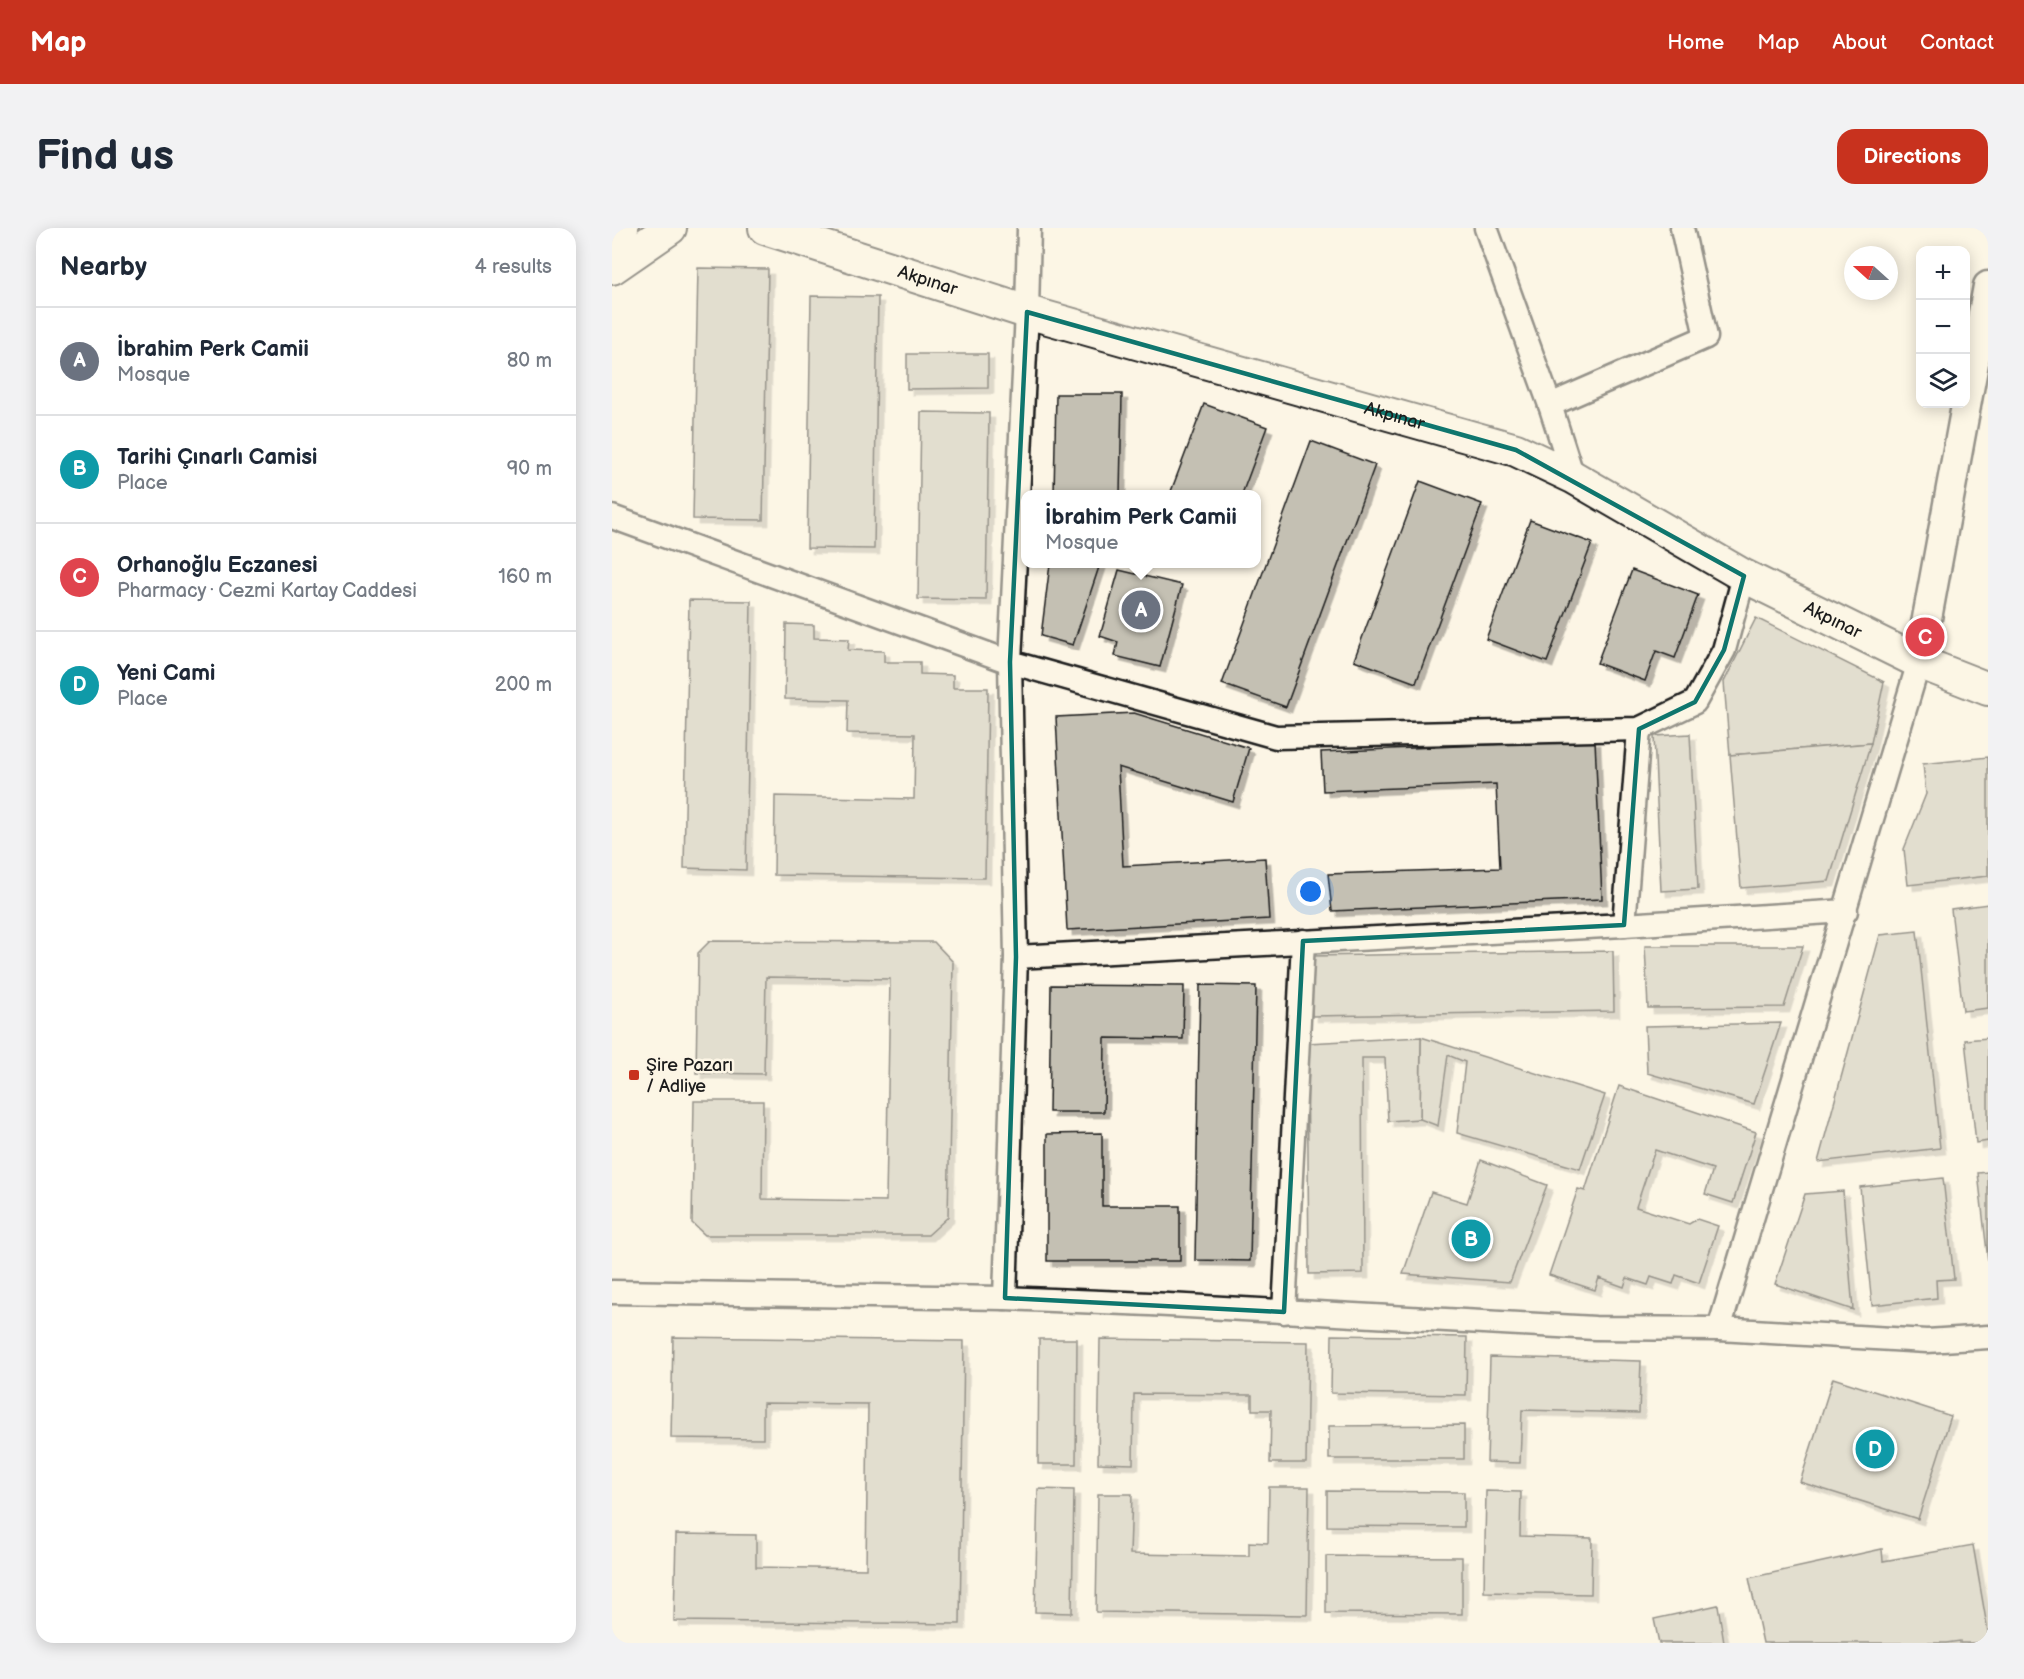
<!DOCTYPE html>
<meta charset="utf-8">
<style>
body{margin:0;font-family:"Balsamiq Sans",sans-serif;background:#f2f2f3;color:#1f2937}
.controls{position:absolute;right:18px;top:18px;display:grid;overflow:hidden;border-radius:12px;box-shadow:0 3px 15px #0003}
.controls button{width:54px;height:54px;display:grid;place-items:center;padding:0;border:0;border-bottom:2px solid #e0e1e3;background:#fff;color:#1f2937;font:30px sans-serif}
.compass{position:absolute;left:1232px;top:18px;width:54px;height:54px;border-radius:50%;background:#fff;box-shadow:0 3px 15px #0003;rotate:291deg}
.you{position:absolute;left:699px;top:664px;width:21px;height:21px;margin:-15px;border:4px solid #fff;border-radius:50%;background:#1a73e8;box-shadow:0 0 0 9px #1a73e833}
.badge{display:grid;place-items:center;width:39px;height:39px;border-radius:50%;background:#c8321e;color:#fff;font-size:20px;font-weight:700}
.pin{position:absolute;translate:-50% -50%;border:3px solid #fff;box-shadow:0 2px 6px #0006}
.popup{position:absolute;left:409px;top:262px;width:240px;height:78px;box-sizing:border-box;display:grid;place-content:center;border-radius:12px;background:#fff;filter:drop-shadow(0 2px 4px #0005);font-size:20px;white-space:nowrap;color:#747a83}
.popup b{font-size:22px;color:#1f2937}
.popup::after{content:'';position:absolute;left:50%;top:100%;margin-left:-12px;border:12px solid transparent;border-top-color:#fff}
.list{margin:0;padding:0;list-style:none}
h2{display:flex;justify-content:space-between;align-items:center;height:78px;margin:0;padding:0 24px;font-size:26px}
h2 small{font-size:20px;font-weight:400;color:#747a83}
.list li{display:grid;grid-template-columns:39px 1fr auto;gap:18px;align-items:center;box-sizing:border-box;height:108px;padding:0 24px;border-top:2px solid #e0e1e3}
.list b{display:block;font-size:22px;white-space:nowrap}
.list p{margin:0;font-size:20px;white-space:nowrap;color:#747a83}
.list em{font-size:20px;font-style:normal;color:#747a83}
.icon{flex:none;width:33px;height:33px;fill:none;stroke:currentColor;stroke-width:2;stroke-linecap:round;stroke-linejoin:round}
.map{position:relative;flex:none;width:1376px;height:1415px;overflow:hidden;border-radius:18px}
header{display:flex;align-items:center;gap:36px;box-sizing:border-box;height:84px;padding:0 30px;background:#c8321e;color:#fff}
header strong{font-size:28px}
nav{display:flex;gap:33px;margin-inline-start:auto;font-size:21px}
.intro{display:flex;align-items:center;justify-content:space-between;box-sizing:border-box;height:144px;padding:0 36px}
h1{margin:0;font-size:42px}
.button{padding:15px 27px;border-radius:18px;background:#c8321e;color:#fff;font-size:21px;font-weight:700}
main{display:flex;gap:36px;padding:0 36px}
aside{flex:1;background:#fff;border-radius:18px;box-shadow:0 3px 15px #0003}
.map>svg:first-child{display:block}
.building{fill:#c4c0b3;stroke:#1c1c1c;stroke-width:1.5;filter:url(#shadow)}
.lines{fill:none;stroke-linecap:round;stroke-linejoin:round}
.minor-casing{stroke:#1c1c1c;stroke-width:27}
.tertiary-casing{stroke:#1c1c1c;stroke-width:33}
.secondary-casing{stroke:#1c1c1c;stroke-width:36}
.minor{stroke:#fcf5e5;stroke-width:22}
.tertiary{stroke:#fcf5e5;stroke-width:28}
.secondary{stroke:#fcf5e5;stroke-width:32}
.marked{fill:none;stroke:#0f766e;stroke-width:4.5;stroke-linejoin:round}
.poi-dot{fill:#c8321e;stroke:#fcf5e5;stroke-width:2}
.labels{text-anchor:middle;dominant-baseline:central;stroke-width:5;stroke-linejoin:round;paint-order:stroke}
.street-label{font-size:18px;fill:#1c1c1c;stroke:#fcf5e5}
.poi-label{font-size:18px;fill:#1c1c1c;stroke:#fcf5e5;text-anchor:start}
</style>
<header>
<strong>Map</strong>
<nav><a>Home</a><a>Map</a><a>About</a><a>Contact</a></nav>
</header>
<div class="intro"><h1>Find us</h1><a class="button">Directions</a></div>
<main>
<aside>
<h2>Nearby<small>4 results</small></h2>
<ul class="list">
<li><span class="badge" style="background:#6b7280">A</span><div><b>İbrahim Perk Camii</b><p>Mosque</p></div><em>80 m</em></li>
<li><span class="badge" style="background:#0f9aa8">B</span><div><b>Tarihi Çınarlı Camisi</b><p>Place</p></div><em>90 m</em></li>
<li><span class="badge" style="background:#e0444e">C</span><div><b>Orhanoğlu Eczanesi</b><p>Pharmacy · Cezmi Kartay Caddesi</p></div><em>160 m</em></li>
<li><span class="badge" style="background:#0f9aa8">D</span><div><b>Yeni Cami</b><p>Place</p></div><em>200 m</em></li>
</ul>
</aside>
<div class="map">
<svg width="1376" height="1415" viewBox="0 0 1376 1415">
<defs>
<filter id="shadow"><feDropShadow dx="5.5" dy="5.5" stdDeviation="0" flood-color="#0004"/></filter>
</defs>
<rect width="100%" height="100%" fill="#fcf5e5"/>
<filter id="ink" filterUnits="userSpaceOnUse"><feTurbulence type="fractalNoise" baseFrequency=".0167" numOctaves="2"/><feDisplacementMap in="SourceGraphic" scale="12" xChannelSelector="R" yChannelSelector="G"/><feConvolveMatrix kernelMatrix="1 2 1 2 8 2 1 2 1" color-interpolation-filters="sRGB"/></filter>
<g filter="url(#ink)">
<g class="building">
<path d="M86 40 156 41 151 292 81 291Z"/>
<path d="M199 68 266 69 262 321 195 320Z"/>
<path d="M295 126H376V160L295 161Z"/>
<path d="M444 166H510L508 266H442Z"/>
<path d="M592 176 655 199 630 266H558Z"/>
<path d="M309 184 377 185 374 372 306 371Z"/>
<path d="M699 213 763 237 674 479 610 456Z"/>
<path d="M808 253 870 276 804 455 742 432Z"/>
<path d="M918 292 980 315 935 434 874 411Z"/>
<path d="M438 336H488L461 417 429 408Z"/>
<path d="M507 342 570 357 548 439 503 428 506 414 488 408Z"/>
<path d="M1020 342 1086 367 1063 430 1044 423 1033 453 985 435Z"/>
<path d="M77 372 139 373 134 642 72 640Z"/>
<path d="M1144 390 1272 454 1259 515 1118 527 1112 454Z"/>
<path d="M174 396 202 397V410L237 411 236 422 272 423V434H308V446L341 447V460H376L373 650 162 647 163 568 302 571 303 506 235 505 236 472 173 471Z"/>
<path d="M522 485 637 520 621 574 506 539 511 638 653 630 657 691 455 702 444 489Z"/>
<path d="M1078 506 1086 661 1049 663 1042 508Z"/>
<path d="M983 512 990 671 720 683 716 646 888 640 884 556 711 563 709 524Z"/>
<path d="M1259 515 1217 653 1129 660 1118 527Z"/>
<path d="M1376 529V648L1296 657 1292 621 1314 566 1311 536Z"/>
<path d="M1376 676V780L1351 783 1339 681Z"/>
<path d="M1305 703 1328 920 1206 934 1268 707Z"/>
<path d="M98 713 322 714 341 734 336 989 316 1007H93L80 995 82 873H151L150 971 274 973 278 751 154 749 152 846 84 845 86 725Z"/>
<path d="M1033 718H1191L1172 779 1036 780Z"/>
<path d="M1001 723 1002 783 700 788 699 728Z"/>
<path d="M439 757 572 758 571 811 493 810 492 884H437Z"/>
<path d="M588 757 644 758 638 1033 583 1032Z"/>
<path d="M1169 795 1142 876 1035 845 1033 798Z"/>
<path d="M809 809 993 867 968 941 845 905 853 834 836 827 826 898 808 891Z"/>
<path d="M809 809 808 891 776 893 773 830H750L751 1045 697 1046 695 815Z"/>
<path d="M1376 810V913L1364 915 1353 812Z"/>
<path d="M1007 858 1144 904 1121 975 1093 966 1101 941 1043 922 1024 979 1077 996 1085 991 1106 998 1087 1055 1064 1047 1061 1056 1039 1049 1036 1057 1015 1050 1012 1059 987 1050 983 1062 937 1047 966 961 973 963Z"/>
<path d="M490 905V978H568V1033H435V906Z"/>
<path d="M869 932 935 957 898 1054 791 1046 819 964 855 975Z"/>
<path d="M1376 944V1033L1366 945Z"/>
<path d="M1331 950 1342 1051 1324 1052 1325 1070 1260 1077 1248 959Z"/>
<path d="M1231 963 1241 1082 1163 1056 1193 966Z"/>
<path d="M720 1107 855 1109 854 1167 719 1165Z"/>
<path d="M61 1109 352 1113 348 1396 62 1393 64 1306 144 1307V1339L254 1341 256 1176 151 1175V1211L59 1210Z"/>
<path d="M427 1111H465L464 1236H426Z"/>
<path d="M488 1111 696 1114 694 1235H658L659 1182H640V1167L522 1166 521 1236 486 1235Z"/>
<path d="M878 1129 1029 1133 1027 1185 910 1182 908 1235 875 1234Z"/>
<path d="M1221 1150 1339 1188 1306 1291 1188 1254Z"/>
<path d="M852 1197V1231H717V1198Z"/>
<path d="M657 1259H697L695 1387 484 1384 486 1266H520L518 1326 637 1328V1314L656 1315Z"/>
<path d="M426 1261 462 1262 460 1385 423 1384Z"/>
<path d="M715 1263 852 1264V1299L715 1298Z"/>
<path d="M874 1263 909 1264 908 1308 980 1310 979 1366 872 1364Z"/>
<path d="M1361 1317 1376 1404V1415H1348V1413L1334 1415H1151L1137 1350 1270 1321 1271 1333Z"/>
<path d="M714 1328 850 1329V1386L714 1385Z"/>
<path d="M1106 1377 1112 1415H1047L1042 1391Z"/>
</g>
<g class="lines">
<g class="minor-casing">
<g id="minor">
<path d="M874 0 938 177 961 249"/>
<path d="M938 177 1094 109 1070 0"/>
<path d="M0 289 398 434 664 509 1027 501 1083 474 1112 422 1132 348"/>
<path d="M1012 697 1234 683"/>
<path d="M404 729 1012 697 1027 501"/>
<path d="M0 1064 393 1070 538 1076 983 1100 1107 1101 1315 1113 1376 1109"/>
<path d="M393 1070 404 729 398 434 415 84 417 0"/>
<path d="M672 1084 691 713"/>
<path d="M1107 1101 1307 434"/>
</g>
</g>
<g class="tertiary-casing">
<path id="tertiary" d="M1307 434 1376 58"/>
</g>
<g class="secondary-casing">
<g id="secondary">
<path id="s1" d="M153 0 415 84 904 222 961 249 1132 348 1307 434 1376 461"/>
<path d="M0 31 5 22 10 0"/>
<path d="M0 40 58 0"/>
</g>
</g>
<use href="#minor" class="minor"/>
<use href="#tertiary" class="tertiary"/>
<use href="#secondary" class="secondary"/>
</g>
</g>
<path d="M0 0H1376V1415H0ZM415 84 904 222 1132 348 1112 422 1083 474 1027 501 1012 697 691 713 672 1084 393 1070 404 729 398 434Z" fill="#fcf5e5" fill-opacity=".55" fill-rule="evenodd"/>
<path class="marked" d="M415 84 904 222 1132 348 1112 422 1083 474 1027 501 1012 697 691 713 672 1084 393 1070 404 729 398 434Z"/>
<rect class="poi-dot" x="16" y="841" width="12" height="12" rx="3"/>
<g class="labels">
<g class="street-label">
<text stroke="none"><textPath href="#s1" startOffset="171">Akpınar</textPath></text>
<text stroke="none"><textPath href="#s1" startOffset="657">Akpınar</textPath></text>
<text stroke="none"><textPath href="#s1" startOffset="1143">Akpınar</textPath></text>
</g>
<g class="poi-label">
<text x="34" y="837">Şire Pazarı<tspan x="34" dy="21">/ Adliye</tspan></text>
</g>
</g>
</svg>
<div class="controls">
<button>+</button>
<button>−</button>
<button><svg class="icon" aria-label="layers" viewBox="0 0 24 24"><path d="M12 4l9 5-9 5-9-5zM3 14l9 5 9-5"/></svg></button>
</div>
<svg class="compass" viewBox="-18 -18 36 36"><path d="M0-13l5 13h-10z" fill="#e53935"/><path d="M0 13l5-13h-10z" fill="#747a83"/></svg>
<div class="you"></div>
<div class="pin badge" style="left:529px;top:382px;background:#6b7280">A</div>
<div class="popup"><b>İbrahim Perk Camii</b>Mosque</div>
<div class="pin badge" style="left:859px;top:1011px;background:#0f9aa8">B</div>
<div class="pin badge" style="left:1313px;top:409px;background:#e0444e">C</div>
<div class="pin badge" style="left:1263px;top:1221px;background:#0f9aa8">D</div>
</div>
</main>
